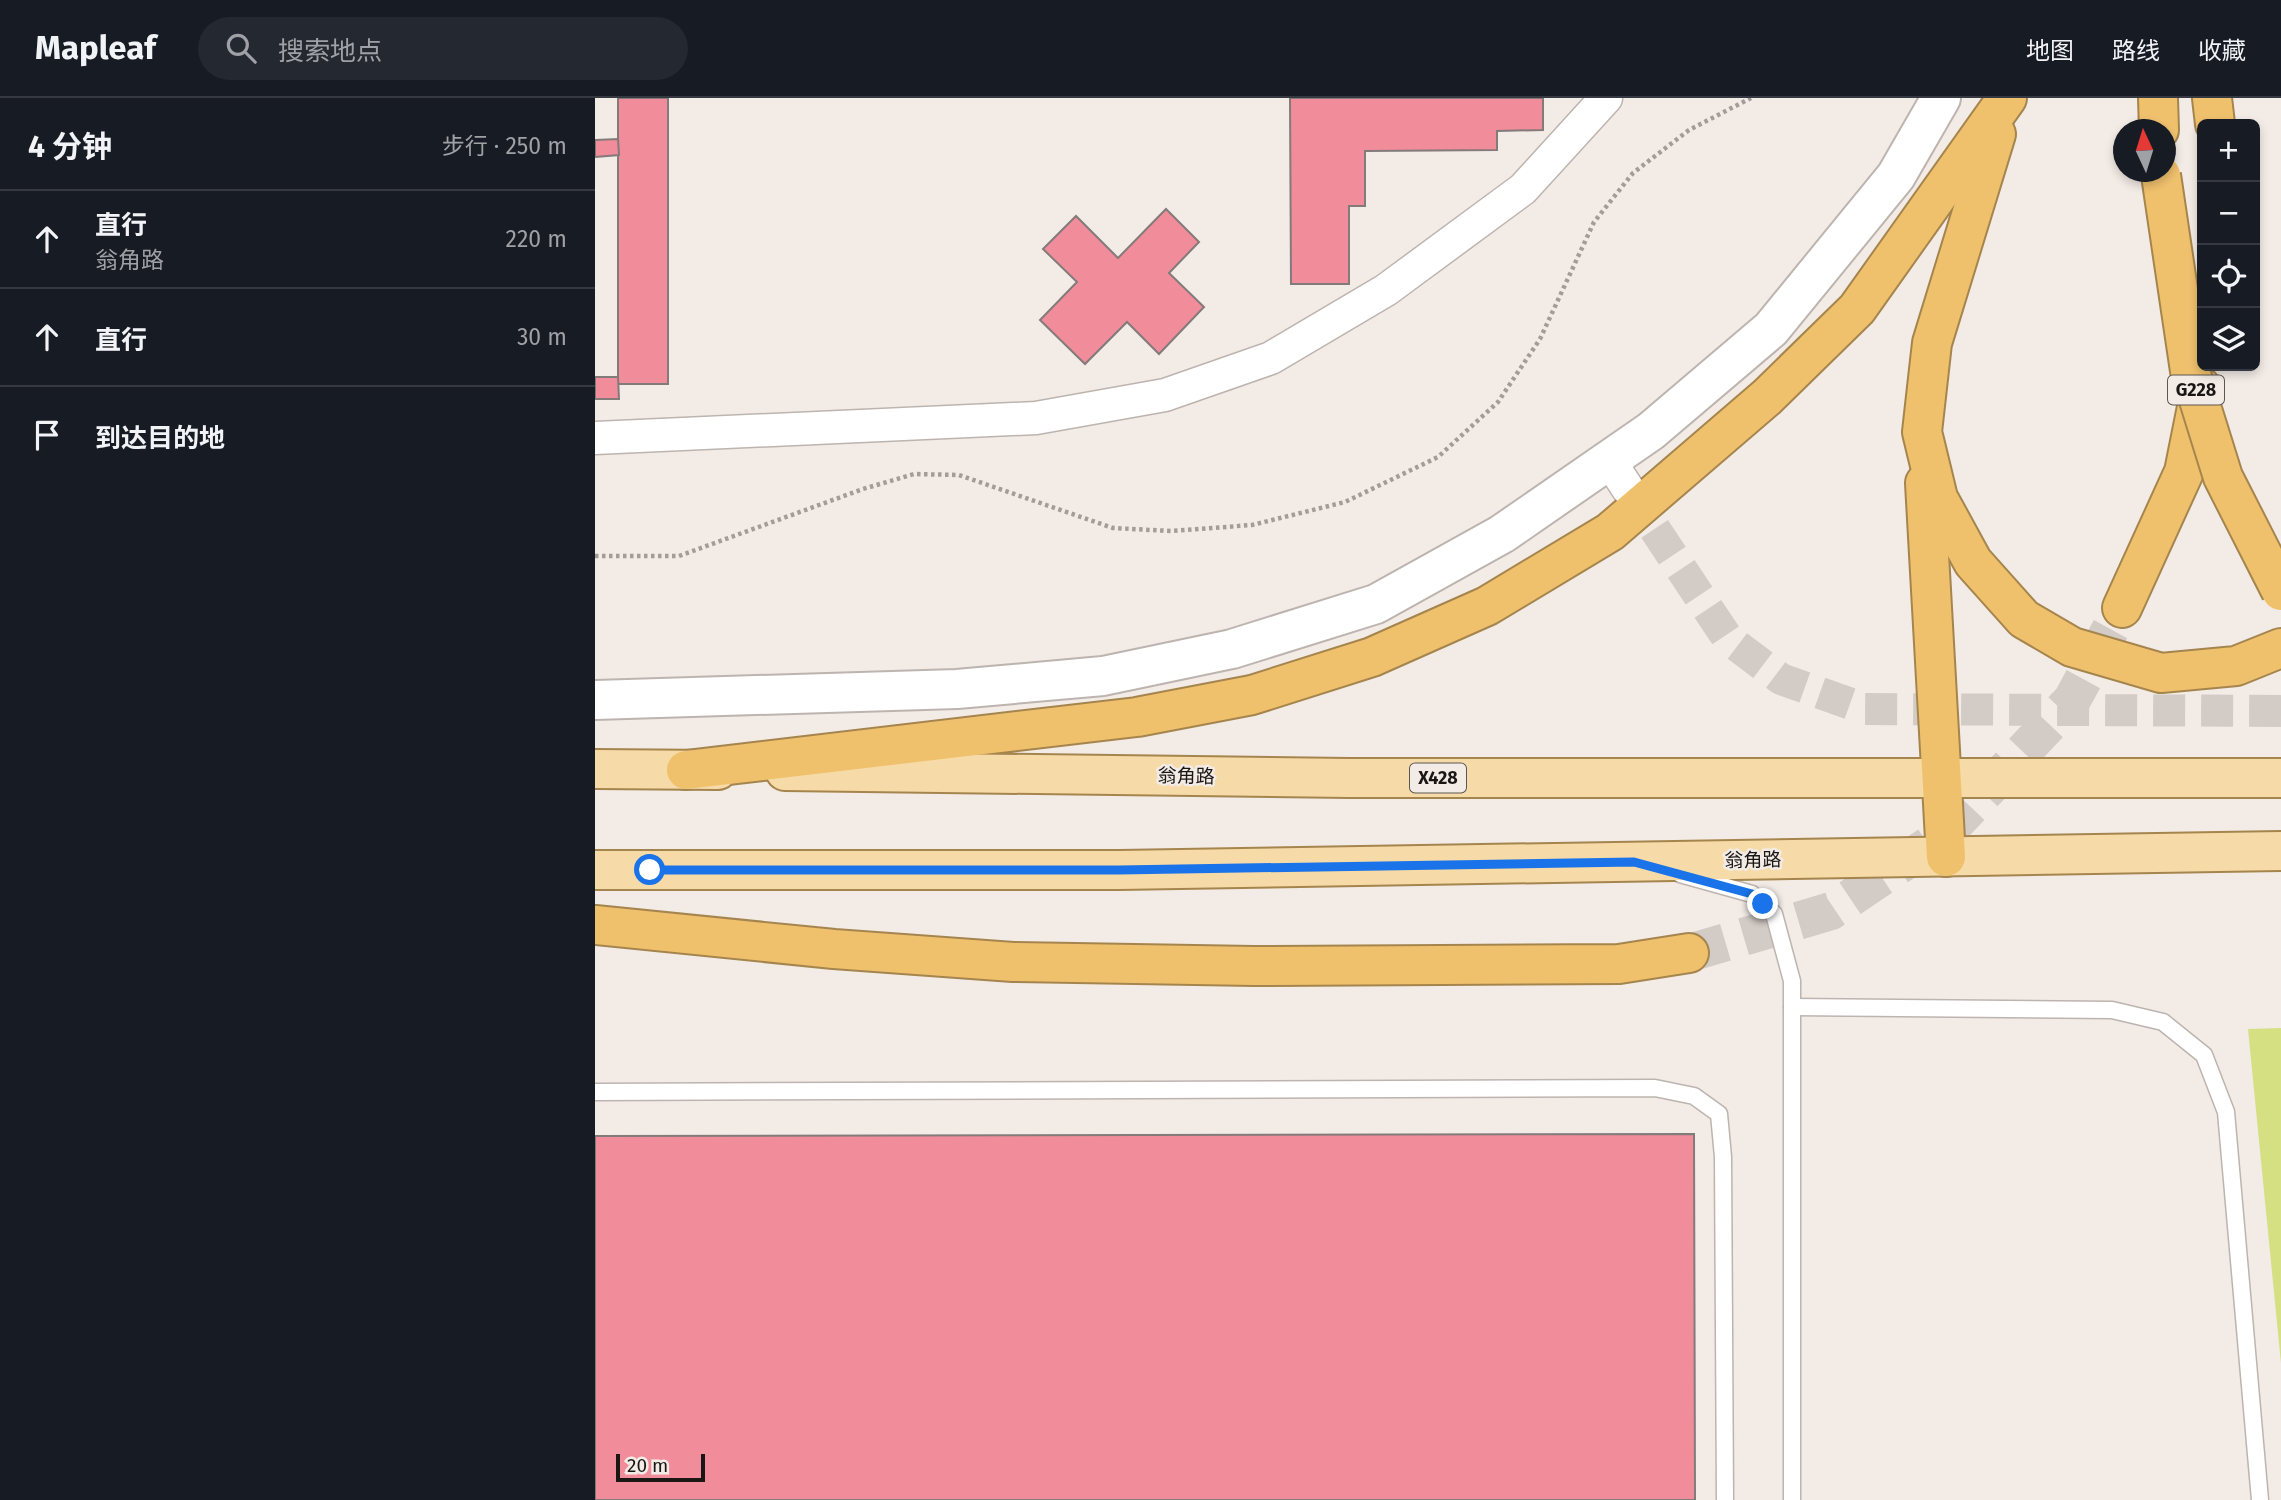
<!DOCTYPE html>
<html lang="zh">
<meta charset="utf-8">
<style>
body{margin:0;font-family:"Fira Sans","Noto Sans SC",sans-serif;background:#242831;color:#f1f3f6}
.controls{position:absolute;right:21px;top:21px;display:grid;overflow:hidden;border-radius:10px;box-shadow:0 4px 10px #0003}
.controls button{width:63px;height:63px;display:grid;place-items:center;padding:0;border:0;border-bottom:2px solid #363941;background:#171b24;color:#f1f3f6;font:35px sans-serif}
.compass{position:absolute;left:1518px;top:21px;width:63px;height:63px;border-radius:50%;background:#171b24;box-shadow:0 4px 10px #0003;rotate:356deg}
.scale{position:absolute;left:21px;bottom:18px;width:89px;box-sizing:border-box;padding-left:7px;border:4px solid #191614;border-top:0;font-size:19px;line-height:24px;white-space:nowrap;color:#191614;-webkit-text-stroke:5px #f3ebe6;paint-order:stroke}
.stop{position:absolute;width:21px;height:21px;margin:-16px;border:5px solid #1a73e8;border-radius:50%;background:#fff}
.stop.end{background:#1a73e8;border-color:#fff;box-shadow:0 2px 7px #0008}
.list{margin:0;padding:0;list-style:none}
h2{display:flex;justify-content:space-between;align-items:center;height:91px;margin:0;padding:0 28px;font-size:30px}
h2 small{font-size:23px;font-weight:400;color:#9ea1a6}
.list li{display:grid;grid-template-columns:46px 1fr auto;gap:21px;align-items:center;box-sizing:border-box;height:98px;padding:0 28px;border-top:2px solid #363941}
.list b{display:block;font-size:26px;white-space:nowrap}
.list p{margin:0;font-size:23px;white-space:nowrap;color:#9ea1a6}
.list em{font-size:23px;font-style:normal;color:#9ea1a6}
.icon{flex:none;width:38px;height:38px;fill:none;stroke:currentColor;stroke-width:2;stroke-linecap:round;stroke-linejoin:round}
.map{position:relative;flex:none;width:1686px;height:1402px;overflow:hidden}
header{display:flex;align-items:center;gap:42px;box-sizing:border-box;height:98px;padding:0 35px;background:#171b24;border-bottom:2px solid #363941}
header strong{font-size:33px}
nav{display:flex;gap:38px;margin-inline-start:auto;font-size:24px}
.search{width:490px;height:63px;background:#242831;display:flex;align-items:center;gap:18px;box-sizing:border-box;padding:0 24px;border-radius:38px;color:#9ea1a6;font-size:26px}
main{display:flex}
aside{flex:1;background:#171b24}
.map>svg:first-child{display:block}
.green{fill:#d4e082}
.building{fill:#f18d9a;stroke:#837a7a;stroke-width:2}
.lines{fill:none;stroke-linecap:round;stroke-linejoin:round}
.street-tunnel{stroke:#d2cbc6;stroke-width:32;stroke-dasharray:32 16;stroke-linecap:butt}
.highway-tunnel{stroke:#d2cbc6;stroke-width:38;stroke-dasharray:38 19;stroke-linecap:butt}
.lane-casing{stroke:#bdb4b0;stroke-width:19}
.street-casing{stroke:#bdb4b0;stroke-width:35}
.secondary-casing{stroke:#bdb4b0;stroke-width:42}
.primary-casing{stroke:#a5854e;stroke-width:42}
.highway-casing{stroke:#a5854e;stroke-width:42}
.path{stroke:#a39d99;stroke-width:4.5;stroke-dasharray:3.5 3.5;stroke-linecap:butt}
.lane{stroke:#fff;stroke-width:16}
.street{stroke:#fff;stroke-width:32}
.secondary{stroke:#fff;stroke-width:38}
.primary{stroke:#f6daa7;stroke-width:38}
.highway{stroke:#f0c16d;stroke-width:38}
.highway-bridge-casing{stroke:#a5854e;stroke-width:42;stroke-linecap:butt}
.highway-bridge{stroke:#f0c16d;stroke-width:38}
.route{stroke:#1a73e8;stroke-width:9}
.labels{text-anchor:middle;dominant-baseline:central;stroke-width:5;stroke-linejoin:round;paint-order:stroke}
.shield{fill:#f3ebe6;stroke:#5a5653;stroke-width:2}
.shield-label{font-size:18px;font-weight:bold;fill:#191614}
.street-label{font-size:19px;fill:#191614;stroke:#f3ebe6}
</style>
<header>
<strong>Mapleaf</strong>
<div class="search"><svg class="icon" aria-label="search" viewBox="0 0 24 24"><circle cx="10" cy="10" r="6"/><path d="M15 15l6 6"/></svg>搜索地点</div>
<nav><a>地图</a><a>路线</a><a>收藏</a></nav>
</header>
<main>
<aside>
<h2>4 分钟<small>步行 · 250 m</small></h2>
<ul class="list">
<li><svg class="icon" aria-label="ahead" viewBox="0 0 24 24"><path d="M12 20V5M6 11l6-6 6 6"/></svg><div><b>直行</b><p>翁角路</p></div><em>220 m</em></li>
<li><svg class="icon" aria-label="ahead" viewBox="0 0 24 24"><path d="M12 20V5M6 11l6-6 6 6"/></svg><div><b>直行</b></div><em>30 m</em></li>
<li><svg class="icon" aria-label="arrive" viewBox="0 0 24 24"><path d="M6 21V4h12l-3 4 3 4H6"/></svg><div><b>到达目的地</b></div></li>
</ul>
</aside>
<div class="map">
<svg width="1686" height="1402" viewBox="0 0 1686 1402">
<rect width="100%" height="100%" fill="#f3ebe6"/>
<path class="green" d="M1686 930V1265L1653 931Z"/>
<g class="building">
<rect x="23" y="0" width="50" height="286"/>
<path d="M695 0H948V32L902 33V52L770 53V108H754V186H696Z"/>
<path d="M23 41 24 57 0 59V42Z"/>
<path d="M571 111 604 144 574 175 609 209 564 256 532 224 490 266 445 222 482 184 448 151 481 118 523 160Z"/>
<path d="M0 279H23L24 301H0Z"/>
<path d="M1099 1036 1100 1402H0V1038Z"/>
</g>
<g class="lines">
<path class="street-tunnel" d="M1033 391 1133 541 1186 581 1270 611 1686 613"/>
<path class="highway-tunnel" d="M1094 855 1236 813 1349 737 1477 602 1527 510"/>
<g class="lane-casing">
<g id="lane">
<path d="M1085 776 1157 796 1179 816 1197 883V1402"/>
<path d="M1197 909 1517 912 1568 924 1609 957 1631 1014 1665 1402"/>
<path d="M0 994 1060 990 1099 998 1124 1016 1128 1059 1130 1402"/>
</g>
</g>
<g class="street-casing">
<g id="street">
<path d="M0 340 441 320 570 297 676 260 791 192 928 91 1011 0"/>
<path d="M1014 362 1033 391"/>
</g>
</g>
<g class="secondary-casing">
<path id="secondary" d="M0 602 362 591 508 578 637 551 781 506 907 436 1056 333 1176 231 1301 78 1346 0"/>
</g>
<g class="primary-casing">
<g id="primary">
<path d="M0 671 123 672"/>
<path d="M190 673 754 680H1686"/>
<path d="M0 772H524L1686 753"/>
</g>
</g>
<g class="highway-casing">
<g id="highway">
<path d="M1563 0 1564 32"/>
<path d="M1617 0 1620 26"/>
<path d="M1401 36 1337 245 1327 334 1343 400 1378 464 1429 521 1477 549 1566 575 1641 568 1686 550"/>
<path d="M1330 385 1351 759"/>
<path d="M1527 510 1589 374 1606 289"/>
<path d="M91 672 542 619 657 597 777 559 892 508 1015 434 1172 299 1262 211 1412 0"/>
<path d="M0 827 239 851 418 864 659 868 1024 866 1094 855"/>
</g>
</g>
<path class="path" d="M0 458H84L268 391 319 376 364 377 518 430 576 433 657 427 750 404 843 359 903 304 945 241 999 124 1038 75 1094 32 1156 0"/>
<use href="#lane" class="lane"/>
<use href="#street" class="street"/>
<use href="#secondary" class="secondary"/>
<use href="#primary" class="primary"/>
<use href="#highway" class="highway"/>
<g class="highway-bridge-casing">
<path id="highway-bridge" d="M1566 77 1595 273 1628 379 1686 493"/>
</g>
<use href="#highway-bridge" class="highway-bridge"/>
</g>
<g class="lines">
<path class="route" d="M55 772H524L1039 764 1157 796 1168 806"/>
</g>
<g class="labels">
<g class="shield">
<rect x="1573" y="277.5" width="56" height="29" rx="5"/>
<rect x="815" y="665.5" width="56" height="29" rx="5"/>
</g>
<g class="shield-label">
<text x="1601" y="292">G228</text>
<text x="843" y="680">X428</text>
</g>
<g class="street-label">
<text transform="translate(591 678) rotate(1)">翁角路</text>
<text transform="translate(1158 762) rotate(-1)">翁角路</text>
</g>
</g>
</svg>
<div class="controls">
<button>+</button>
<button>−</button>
<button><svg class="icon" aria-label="locate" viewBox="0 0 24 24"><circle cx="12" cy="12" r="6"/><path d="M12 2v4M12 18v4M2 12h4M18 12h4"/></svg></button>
<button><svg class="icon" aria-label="layers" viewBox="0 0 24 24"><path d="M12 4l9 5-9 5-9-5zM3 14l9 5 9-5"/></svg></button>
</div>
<svg class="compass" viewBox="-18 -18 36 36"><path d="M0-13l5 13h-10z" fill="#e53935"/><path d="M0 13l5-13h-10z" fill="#9ea1a6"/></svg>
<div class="scale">20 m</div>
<div class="stop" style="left:55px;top:772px"></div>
<div class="stop end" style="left:1168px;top:806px"></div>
</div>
</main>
